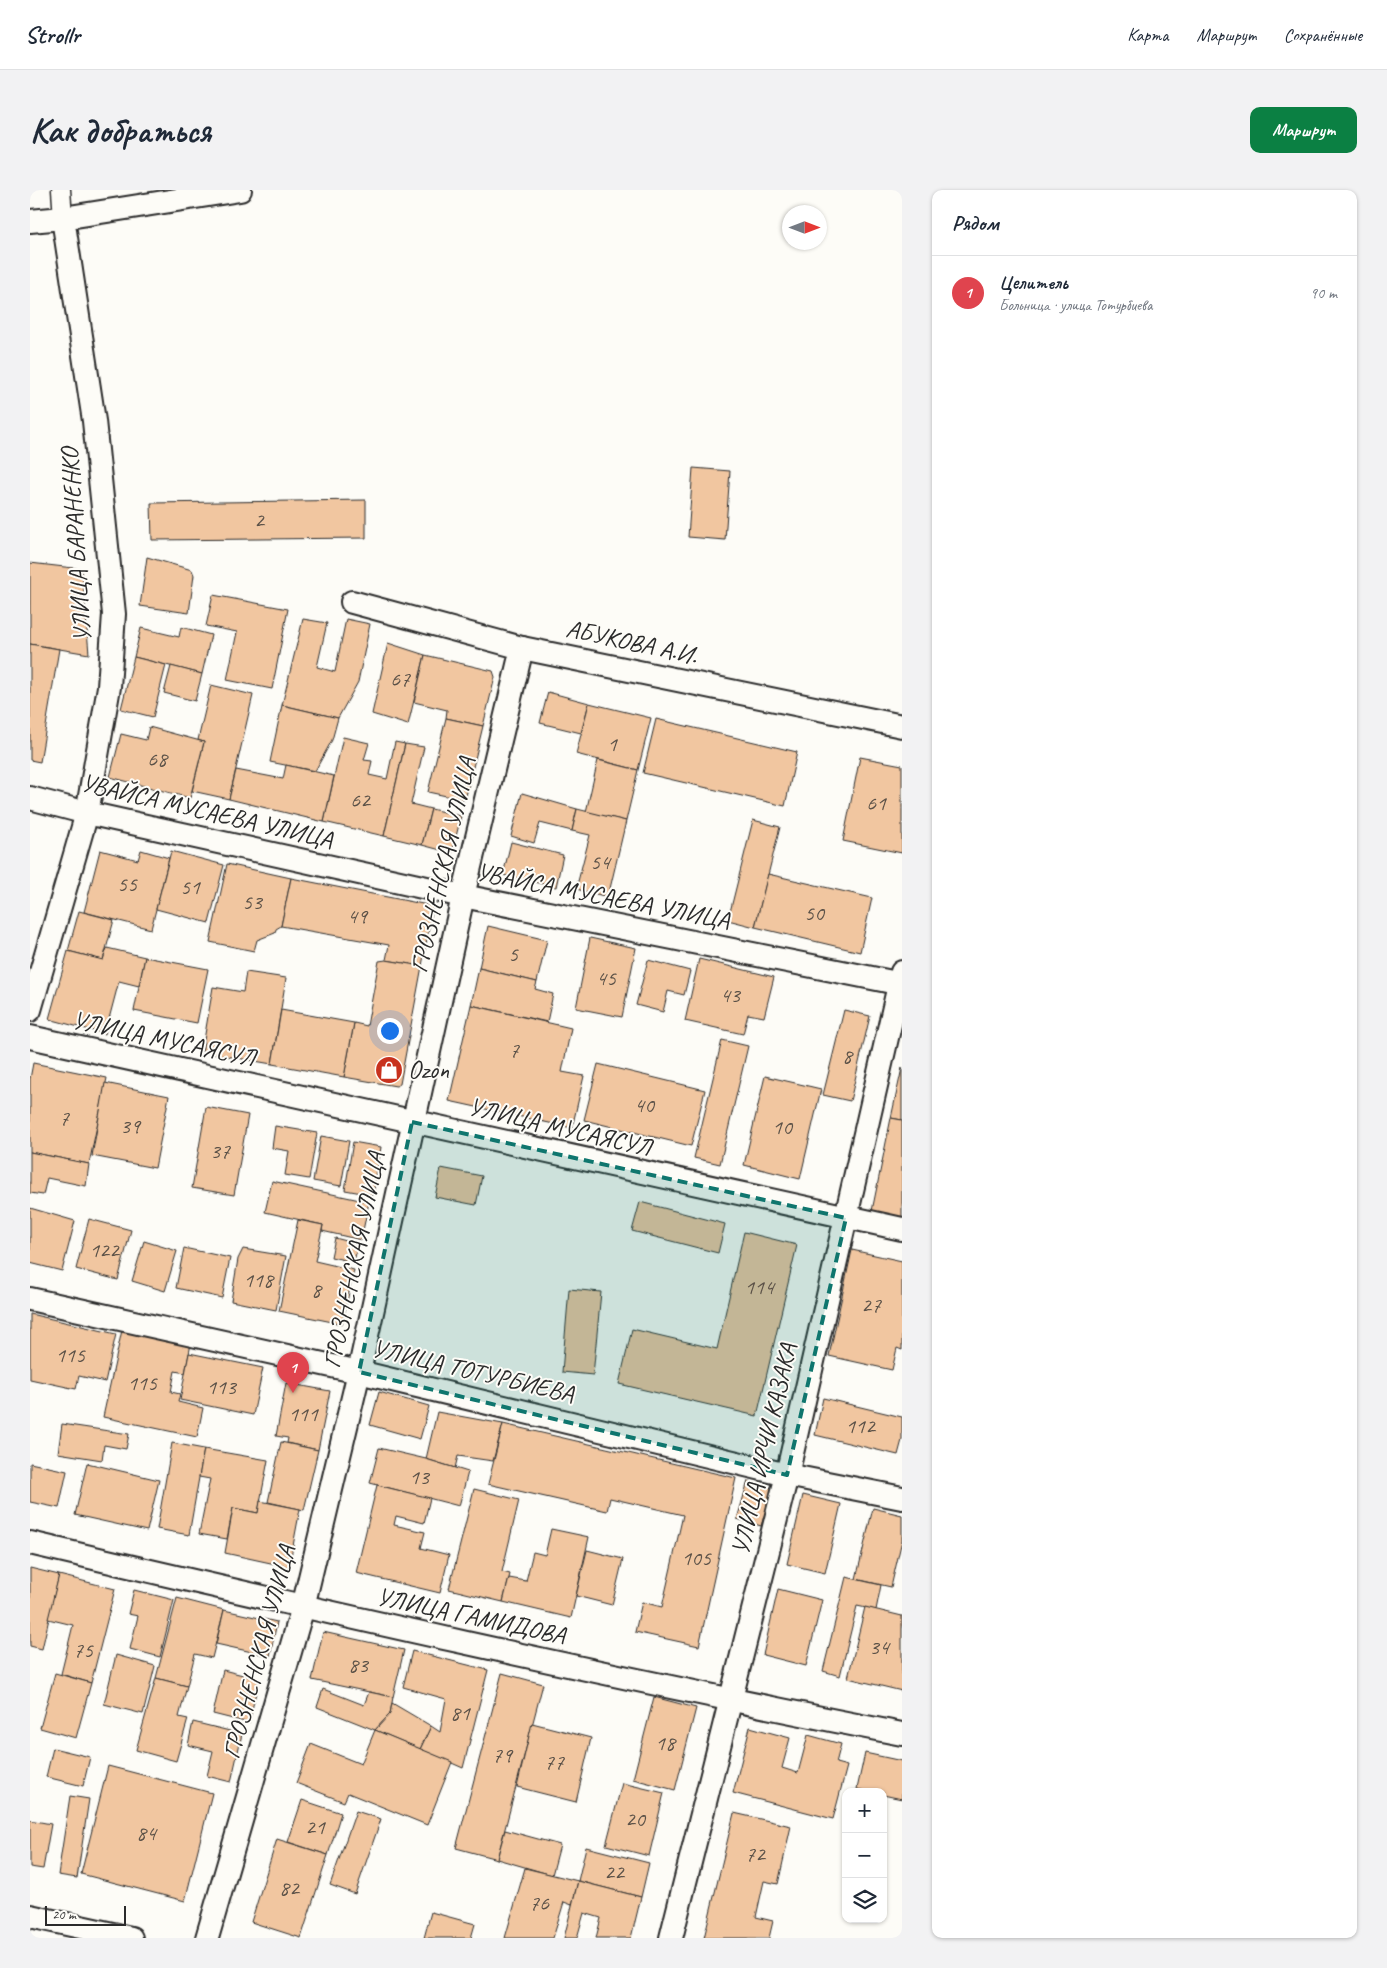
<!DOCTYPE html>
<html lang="ru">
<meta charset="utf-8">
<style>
body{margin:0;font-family:Caveat,sans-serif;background:#f2f2f3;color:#1f2937}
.controls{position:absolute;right:15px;bottom:15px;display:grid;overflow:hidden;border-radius:10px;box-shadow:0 1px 4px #0004}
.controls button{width:45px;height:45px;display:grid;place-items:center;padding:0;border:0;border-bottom:1px solid #e0e1e3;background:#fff;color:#1f2937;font:25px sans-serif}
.compass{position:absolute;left:752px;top:15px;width:45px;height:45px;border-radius:50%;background:#fff;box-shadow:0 1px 4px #0004;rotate:90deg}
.scale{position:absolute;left:15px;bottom:12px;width:81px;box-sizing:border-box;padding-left:5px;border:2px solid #2b2b2b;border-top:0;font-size:14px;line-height:18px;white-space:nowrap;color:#2b2b2b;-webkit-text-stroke:4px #fdfcf7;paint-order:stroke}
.you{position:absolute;left:359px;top:840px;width:18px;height:18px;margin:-12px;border:4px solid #fff;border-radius:50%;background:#1a73e8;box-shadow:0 0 0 8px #1a73e833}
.badge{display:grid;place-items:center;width:32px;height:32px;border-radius:50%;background:#0b8043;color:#fff;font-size:16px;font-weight:700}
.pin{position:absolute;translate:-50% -41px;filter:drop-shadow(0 1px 2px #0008)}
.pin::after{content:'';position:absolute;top:26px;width:18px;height:15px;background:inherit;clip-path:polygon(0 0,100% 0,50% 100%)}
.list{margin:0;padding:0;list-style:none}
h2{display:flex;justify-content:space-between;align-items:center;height:65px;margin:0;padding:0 20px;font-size:21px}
h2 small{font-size:16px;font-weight:400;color:#747a83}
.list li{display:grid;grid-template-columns:32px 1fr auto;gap:15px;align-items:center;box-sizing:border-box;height:75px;padding:0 20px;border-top:1px solid #e0e1e3}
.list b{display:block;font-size:19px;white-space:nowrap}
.list p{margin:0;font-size:16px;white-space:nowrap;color:#747a83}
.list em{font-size:16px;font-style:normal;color:#747a83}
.icon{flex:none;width:28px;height:28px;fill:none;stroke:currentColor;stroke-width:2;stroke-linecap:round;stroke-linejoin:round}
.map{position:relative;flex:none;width:872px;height:1748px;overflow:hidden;border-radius:10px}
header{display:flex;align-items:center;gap:30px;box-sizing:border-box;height:70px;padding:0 25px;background:#fff;border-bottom:1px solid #e0e1e3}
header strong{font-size:24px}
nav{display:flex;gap:28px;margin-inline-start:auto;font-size:18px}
.intro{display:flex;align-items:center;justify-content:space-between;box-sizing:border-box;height:120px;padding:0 30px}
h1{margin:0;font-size:35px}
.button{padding:12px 22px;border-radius:10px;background:#0b8043;color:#fff;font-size:18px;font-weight:700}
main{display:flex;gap:30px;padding:0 30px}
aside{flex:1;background:#fff;border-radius:10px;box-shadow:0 1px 4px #0004}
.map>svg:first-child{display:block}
.building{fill:#f1c6a0;stroke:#2b2b2b}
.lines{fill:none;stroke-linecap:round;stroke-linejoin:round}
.pedestrian-casing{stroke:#2b2b2b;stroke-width:21}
.minor-casing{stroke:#2b2b2b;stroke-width:26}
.pedestrian{stroke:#fdfcf7;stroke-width:18}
.minor{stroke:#fdfcf7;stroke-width:22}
.marked{fill:#0f766e;fill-opacity:0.2;stroke:#0f766e;stroke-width:4;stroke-dasharray:10 6;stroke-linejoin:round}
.labels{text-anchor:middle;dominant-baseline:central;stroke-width:4;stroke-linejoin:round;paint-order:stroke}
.number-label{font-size:22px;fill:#5c5248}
.street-label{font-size:25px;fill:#2b2b2b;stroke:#fdfcf7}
.poi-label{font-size:25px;fill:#2b2b2b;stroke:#fdfcf7;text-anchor:start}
</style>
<header>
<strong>Strollr</strong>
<nav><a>Карта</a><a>Маршрут</a><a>Сохранённые</a></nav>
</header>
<div class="intro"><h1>Как добраться</h1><a class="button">Маршрут</a></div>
<main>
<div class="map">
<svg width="872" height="1748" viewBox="0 0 872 1748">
<rect width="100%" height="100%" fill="#fdfcf7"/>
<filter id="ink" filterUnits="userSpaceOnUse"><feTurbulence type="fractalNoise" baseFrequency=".02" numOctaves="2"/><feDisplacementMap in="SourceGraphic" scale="10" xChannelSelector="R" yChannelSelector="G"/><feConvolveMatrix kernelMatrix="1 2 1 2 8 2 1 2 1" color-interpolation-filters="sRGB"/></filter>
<g filter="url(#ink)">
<g class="building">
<path d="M663 278 700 281 695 350 658 347Z"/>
<path d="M336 310V348L122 350 121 313Z"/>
<path d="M117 367 162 380 164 385 159 423 110 416Z"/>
<path d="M0 373 52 379 59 464 0 454Z"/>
<path d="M183 405 258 419 242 499 197 490 207 442 176 436Z"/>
<path d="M273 429 297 433 287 477 305 482 316 429 340 434 328 492 308 528 252 515Z"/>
<path d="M151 437 181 445 172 484 104 467 111 438 149 447Z"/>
<path d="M358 453 395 465 378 535 342 524Z"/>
<path d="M0 454 29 459 10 572 0 570Z"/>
<path d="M395 465 463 481 465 487 453 536 416 528 417 520 384 512Z"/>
<path d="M104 467 136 475 123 527 91 519Z"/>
<path d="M141 476 172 484 165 511 134 503Z"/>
<path d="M181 495 223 505 199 609 162 601 174 552 168 550Z"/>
<path d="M518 502 559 513 551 543 510 533Z"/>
<path d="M559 513 621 528 608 580 546 564Z"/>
<path d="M252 515 308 528 302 550 285 581 240 572Z"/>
<path d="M416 528 453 536 435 610 398 602Z"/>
<path d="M626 529 767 562 755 616 613 583Z"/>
<path d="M119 537 174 552 160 608 80 587 91 544 116 550Z"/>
<path d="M313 547 339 553 334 570 342 571 339 585 357 589 365 552 375 554 354 646 294 632Z"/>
<path d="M375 554 394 557 381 614 401 619 392 655 354 646Z"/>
<path d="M830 567 872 575V663L813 651Z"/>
<path d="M568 570 608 580 596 631 556 622Z"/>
<path d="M256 575 304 586 294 632 199 609 206 580 253 589Z"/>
<path d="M492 603 547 619 542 641 510 633 504 653 481 646Z"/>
<path d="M401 619 431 626 422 663 392 655Z"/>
<path d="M547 619 596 631 578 707 546 699 560 645 542 641Z"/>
<path d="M723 630 750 637 725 737 698 730Z"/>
<path d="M481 652 533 665 526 697 473 685Z"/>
<path d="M70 660 108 670 111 660 139 668 121 739 54 722Z"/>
<path d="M141 661 194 675 179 733 126 719Z"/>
<path d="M197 674 261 688 251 736 246 739 245 743 227 750 224 761 180 752Z"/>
<path d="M738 684 842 708 830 762 725 737Z"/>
<path d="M261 688 403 716 392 776 356 770 359 755 251 736Z"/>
<path d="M49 721 84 730 73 770 38 761Z"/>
<path d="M458 736 517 750 507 792 449 778Z"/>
<path d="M560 748 606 758 592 827 546 818Z"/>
<path d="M77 758 115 767 109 796 89 791 75 844 19 829 38 761 73 770Z"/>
<path d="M115 767 178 779 167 833 104 821Z"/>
<path d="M669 769 744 787 734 827 718 824 713 844 655 831Z"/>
<path d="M356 770 392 776 370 894 366 896 314 887 324 833 337 836 349 771Z"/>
<path d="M618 770 660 781 654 805 638 801 633 822 606 815Z"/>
<path d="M449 778 507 792 505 799 523 804 517 832 441 815Z"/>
<path d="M216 782 256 788 242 874 172 862 183 797 213 802Z"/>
<path d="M441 815 541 838 532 882 554 886 542 938 419 911Z"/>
<path d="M251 820 324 833 314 887 242 874Z"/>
<path d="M814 820 840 826 820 911 793 905Z"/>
<path d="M692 850 718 856 690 974 664 968Z"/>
<path d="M3 873 77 888 59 974 0 962V889Z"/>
<path d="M568 874 675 900 661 956 554 930Z"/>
<path d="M872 878V930L861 928Z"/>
<path d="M735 886 791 899 770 989 714 975Z"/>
<path d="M75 893 139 906 125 978 62 966Z"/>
<path d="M176 917 218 925 204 1005 162 998Z"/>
<path d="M861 928 872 930V1027L842 1021Z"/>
<path d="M245 936 287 943 279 989 255 985 259 961 242 958Z"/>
<path d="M291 946 319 951 311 996 283 991Z"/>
<path d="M323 952 351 957 343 1005 315 1000Z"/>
<path d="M0 962 59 974 56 996 17 988 13 1005 0 1003Z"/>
<path d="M411 978 452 986 446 1015 405 1007Z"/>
<path d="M242 991 339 1012 331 1050 292 1041 293 1035 235 1022Z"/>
<path d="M610 1012 695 1034 688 1063 602 1041Z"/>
<path d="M0 1018 45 1031 32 1081 0 1073Z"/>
<path d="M59 1029 101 1040 88 1090 46 1079Z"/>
<path d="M268 1030 293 1035 285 1071 324 1080 312 1134 249 1121Z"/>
<path d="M714 1042 767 1055 727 1226 589 1194 602 1139 687 1159Z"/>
<path d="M305 1048 328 1054 324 1072 301 1067Z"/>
<path d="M114 1051 147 1061 135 1101 102 1091Z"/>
<path d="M154 1058 200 1068 192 1108 146 1098Z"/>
<path d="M213 1059 256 1066 246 1120 201 1111 208 1069Z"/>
<path d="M822 1060 872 1071V1160L867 1158 862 1180 799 1166Z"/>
<path d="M539 1099 571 1102 563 1185 532 1182Z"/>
<path d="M0 1124 86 1144 75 1192 49 1186 46 1199 0 1189Z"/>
<path d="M92 1140 161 1154 155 1183 145 1181 141 1202 150 1204 148 1212 173 1218 167 1247 73 1227Z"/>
<path d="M159 1163 233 1178 223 1225 150 1210Z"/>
<path d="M256 1193 300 1201 288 1260 257 1253 258 1248 246 1246Z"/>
<path d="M349 1202 399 1216 390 1249 340 1235Z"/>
<path d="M793 1208 872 1227V1250L868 1265 785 1245Z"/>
<path d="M407 1222 473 1234 463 1271 428 1266 425 1278 396 1269Z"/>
<path d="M32 1234 99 1244 96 1259 74 1255 72 1270 28 1263Z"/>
<path d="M473 1234 706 1288 669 1456 605 1442 612 1412 632 1417 653 1325 580 1308 577 1321 458 1294Z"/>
<path d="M251 1252 288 1260 274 1320 238 1312Z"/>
<path d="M142 1253 174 1259 159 1345 127 1339Z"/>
<path d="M349 1258 396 1269 438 1282 429 1316 340 1293Z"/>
<path d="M174 1259 238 1270 228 1323 203 1318 197 1349 169 1344 180 1289 169 1287Z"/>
<path d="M0 1273 37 1281 29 1318 0 1312Z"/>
<path d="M57 1273 129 1290 117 1341 45 1325Z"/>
<path d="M718 1291 743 1298 731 1336 707 1329Z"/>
<path d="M347 1295 400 1308 394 1333 366 1326 364 1335 395 1342 391 1358 419 1365 410 1403 326 1383Z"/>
<path d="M444 1299 489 1310 472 1382 480 1384 473 1412 419 1399Z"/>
<path d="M773 1305 811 1314 795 1383 757 1374Z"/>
<path d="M230 1311 270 1319 259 1377 195 1363 203 1318 228 1323Z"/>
<path d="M843 1318 872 1325V1350L861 1397 826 1389Z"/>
<path d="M521 1339 559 1347 541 1428 473 1412 479 1388 496 1391 503 1362 515 1365Z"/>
<path d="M557 1360 593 1369 582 1415 546 1406Z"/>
<path d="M0 1378 29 1385 12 1459 0 1456Z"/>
<path d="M29 1385 85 1399 61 1493 31 1484 43 1435 18 1429Z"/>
<path d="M816 1387 851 1395 846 1420 827 1416 810 1486 793 1481Z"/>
<path d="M748 1399 792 1410 776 1476 733 1465Z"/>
<path d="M104 1400 144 1410 130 1467 100 1459 108 1426 98 1424Z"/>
<path d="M147 1408 194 1420 182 1468 165 1464 157 1496 126 1488Z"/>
<path d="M835 1417 872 1426V1501L818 1488Z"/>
<path d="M194 1420 247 1432 240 1466 186 1454Z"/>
<path d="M293 1442 374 1460 363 1507 282 1490Z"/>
<path d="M382 1461 458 1480 433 1578 390 1559 401 1536 410 1542 416 1509 373 1497Z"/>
<path d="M86 1465 125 1476 113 1524 74 1514Z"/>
<path d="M193 1480 229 1489 219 1533 183 1524Z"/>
<path d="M25 1483 61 1493 46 1548 10 1538Z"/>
<path d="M472 1483 513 1494 467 1669 426 1658Z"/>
<path d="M126 1488 157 1496 149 1527 158 1529 146 1571 106 1560Z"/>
<path d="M293 1499 334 1515 339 1502 363 1507 360 1524 345 1540 287 1517Z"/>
<path d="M624 1507 666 1518 645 1600 603 1589Z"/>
<path d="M362 1513 401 1536 390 1559 345 1540 360 1524Z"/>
<path d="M163 1532 212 1544 201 1592 177 1586 183 1561 158 1555Z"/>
<path d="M502 1533 561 1548 546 1612 487 1597Z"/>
<path d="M720 1537 760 1548 752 1578 768 1583 778 1545 811 1554 806 1573 817 1576 803 1629 703 1603Z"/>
<path d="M345 1540 422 1572 397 1635 318 1603 314 1612 266 1593 281 1554 331 1574Z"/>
<path d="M23 1558 60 1567 53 1596 16 1587Z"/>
<path d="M835 1563 872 1571V1609L853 1605V1602H840L827 1599Z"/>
<path d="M78 1576 182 1603 155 1711 51 1684Z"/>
<path d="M592 1593 634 1603 619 1666 576 1655Z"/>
<path d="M40 1606 59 1609 47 1688 28 1685Z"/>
<path d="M272 1610 311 1623 298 1665 258 1652Z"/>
<path d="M326 1621 351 1629 325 1704 300 1695Z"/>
<path d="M704 1623 761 1636 748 1694 734 1691 726 1727 743 1731 739 1748H674Z"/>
<path d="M0 1630 21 1634 13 1679 0 1677Z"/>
<path d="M475 1640 530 1655 522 1685 467 1669Z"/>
<path d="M247 1649 298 1665 271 1748 221 1732Z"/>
<path d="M556 1657 619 1673 611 1707 548 1691Z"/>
<path d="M495 1678 548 1691 542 1715 534 1712 523 1748H475Z"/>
<path d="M548 1691 611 1707 601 1748H566L571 1728 554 1723 547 1748H534Z"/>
<path d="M401 1722 445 1734 441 1748H394Z"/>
</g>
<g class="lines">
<g class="pedestrian-casing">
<path id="pedestrian" d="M31 0 33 28"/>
</g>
<g class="minor-casing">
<g id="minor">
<path d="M0 31 33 28 210 0"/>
<path d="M322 412 492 458 872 536"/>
<path d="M0 608 57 623 433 706 872 794"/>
<path d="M0 820 57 623 79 497 84 424 64 231 33 28"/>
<path d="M0 847 872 1039"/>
<path d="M0 1109 329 1182 757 1285 872 1308"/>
<path d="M0 1353C290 1421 580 1487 872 1544"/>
<path d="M0 1726 101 1748"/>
<path d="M177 1748 273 1417 329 1182 433 706 492 458"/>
<path d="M641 1748 757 1285 872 782"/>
</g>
</g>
<use href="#pedestrian" class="pedestrian"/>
<use href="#minor" class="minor"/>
</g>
</g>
<path class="marked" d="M382 932 816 1028 757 1285 329 1182Z"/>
<defs>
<g id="shop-disc" transform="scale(1.4375)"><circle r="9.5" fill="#c8321e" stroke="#fdfcf7"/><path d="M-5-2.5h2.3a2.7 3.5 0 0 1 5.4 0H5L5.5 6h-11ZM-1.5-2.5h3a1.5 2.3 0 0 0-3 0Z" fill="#fff"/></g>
</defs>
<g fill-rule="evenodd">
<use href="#shop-disc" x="359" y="880"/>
</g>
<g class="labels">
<g class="number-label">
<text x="229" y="330">2</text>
<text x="370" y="489">67</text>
<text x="582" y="554">1</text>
<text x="127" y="569">68</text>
<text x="330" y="610">62</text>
<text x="846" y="613">61</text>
<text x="570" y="672">54</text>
<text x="97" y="694">55</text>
<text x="160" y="697">51</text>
<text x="222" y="712">53</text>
<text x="784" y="723">50</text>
<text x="327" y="726">49</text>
<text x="483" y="764">5</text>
<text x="576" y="788">45</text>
<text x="700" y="805">43</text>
<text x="484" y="860">7</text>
<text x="817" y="866">8</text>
<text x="614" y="915">40</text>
<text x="34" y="928">7</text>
<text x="100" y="936">39</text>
<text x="752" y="937">10</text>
<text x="190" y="961">37</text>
<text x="74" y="1060">122</text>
<text x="228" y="1090">118</text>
<text x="729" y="1097">114</text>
<text x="286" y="1100">8</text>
<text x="841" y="1115">27</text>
<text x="40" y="1165">115</text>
<text x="112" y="1193">115</text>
<text x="191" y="1197">113</text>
<text x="273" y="1224">111</text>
<text x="830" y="1236">112</text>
<text x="389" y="1287">13</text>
<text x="666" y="1368">105</text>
<text x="849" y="1457">34</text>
<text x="53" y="1460">75</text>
<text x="328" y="1475">83</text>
<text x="430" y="1523">81</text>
<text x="635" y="1553">18</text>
<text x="472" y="1565">79</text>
<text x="524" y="1572">77</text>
<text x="605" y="1629">20</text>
<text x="285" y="1637">21</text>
<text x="116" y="1643">84</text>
<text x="725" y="1664">72</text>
<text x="584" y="1682">22</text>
<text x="259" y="1698">82</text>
<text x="509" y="1713">76</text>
</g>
<g class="street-label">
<text transform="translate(46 355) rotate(-94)">УЛИЦА БАРАНЕНКО</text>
<text transform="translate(602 452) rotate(12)">АБУКОВА А.И.</text>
<text transform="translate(177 621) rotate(13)">УВАЙСА МУСАЕВА УЛИЦА</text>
<text transform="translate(413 675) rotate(-77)">ГРОЗНЕНСКАЯ УЛИЦА</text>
<text transform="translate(573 706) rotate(11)">УВАЙСА МУСАЕВА УЛИЦА</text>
<text transform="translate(134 849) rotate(12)">УЛИЦА МУСАЯСУЛ</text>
<text transform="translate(530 937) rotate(13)">УЛИЦА МУСАЯСУЛ</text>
<text transform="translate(324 1070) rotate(-78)">ГРОЗНЕНСКАЯ УЛИЦА</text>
<text transform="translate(443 1181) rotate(13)">УЛИЦА ТОТУРБИЕВА</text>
<text transform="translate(734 1259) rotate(-77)">УЛИЦА ИРЧИ КАЗАКА</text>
<text transform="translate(441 1426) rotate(12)">УЛИЦА ГАМИДОВА</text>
<text transform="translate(229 1462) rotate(-75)">ГРОЗНЕНСКАЯ УЛИЦА</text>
</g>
<g class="poi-label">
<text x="378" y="880">Ozon</text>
</g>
</g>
</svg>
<div class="controls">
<button>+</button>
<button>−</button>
<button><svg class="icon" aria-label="layers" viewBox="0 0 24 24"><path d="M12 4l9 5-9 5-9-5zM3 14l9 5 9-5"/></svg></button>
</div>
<svg class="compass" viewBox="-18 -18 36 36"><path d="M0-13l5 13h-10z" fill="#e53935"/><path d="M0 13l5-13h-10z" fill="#747a83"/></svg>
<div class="scale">20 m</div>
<div class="you"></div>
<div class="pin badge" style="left:263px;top:1203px;background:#e0444e">1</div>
</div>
<aside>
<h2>Рядом<small></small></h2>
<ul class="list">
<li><span class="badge" style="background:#e0444e">1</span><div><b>Целитель</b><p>Больница · улица Тотурбиева</p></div><em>90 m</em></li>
</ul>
</aside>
</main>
